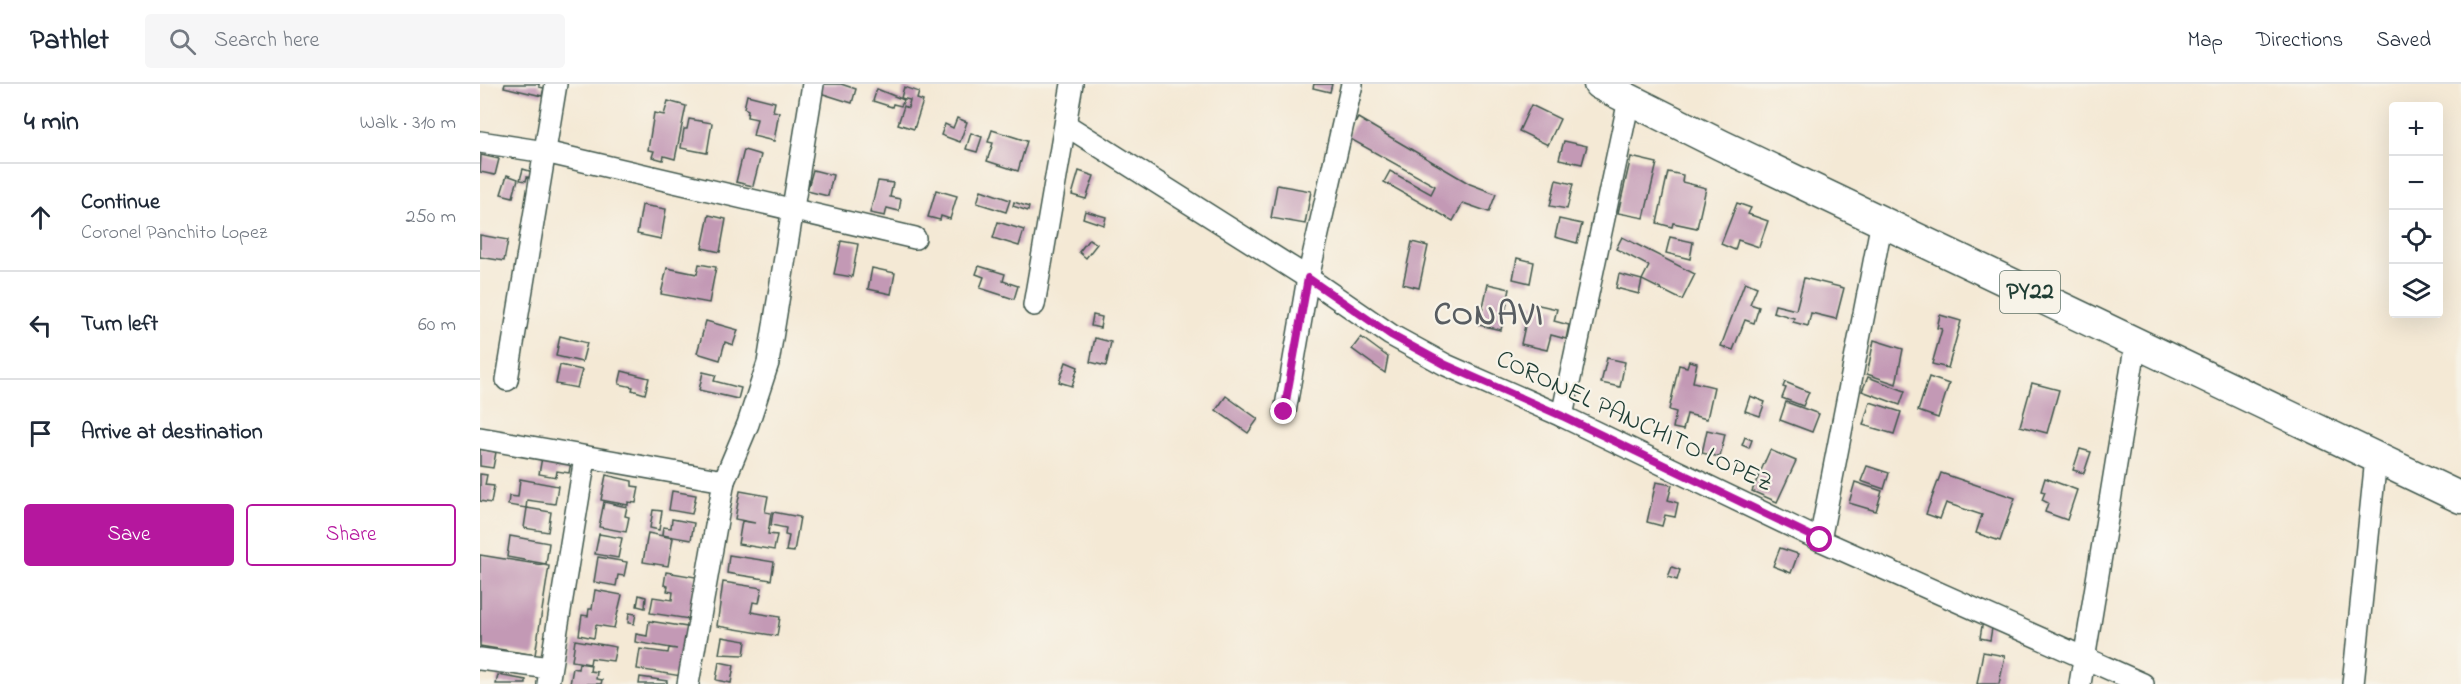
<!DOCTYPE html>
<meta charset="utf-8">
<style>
body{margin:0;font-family:"Indie Flower",sans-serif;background:#f6f6f7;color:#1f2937}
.controls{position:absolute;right:18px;top:18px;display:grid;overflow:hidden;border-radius:6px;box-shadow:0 6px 24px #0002}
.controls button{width:54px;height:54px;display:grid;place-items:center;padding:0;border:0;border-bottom:2px solid #e0e1e3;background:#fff;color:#1f2937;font:30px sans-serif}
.stop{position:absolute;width:18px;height:18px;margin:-14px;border:4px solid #b5179e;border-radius:50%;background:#fff}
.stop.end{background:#b5179e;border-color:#fff;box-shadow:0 2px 6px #0008}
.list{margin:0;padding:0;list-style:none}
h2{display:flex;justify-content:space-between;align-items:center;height:78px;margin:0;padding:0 24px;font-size:26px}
h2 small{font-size:20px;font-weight:400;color:#747a83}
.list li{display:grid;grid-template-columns:39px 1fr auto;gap:18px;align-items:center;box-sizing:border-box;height:108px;padding:0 24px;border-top:2px solid #e0e1e3}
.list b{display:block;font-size:22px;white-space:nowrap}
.list p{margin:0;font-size:20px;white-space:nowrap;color:#747a83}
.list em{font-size:20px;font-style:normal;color:#747a83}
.actions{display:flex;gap:12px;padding:18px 24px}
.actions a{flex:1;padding:14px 0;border:2px solid #b5179e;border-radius:6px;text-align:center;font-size:21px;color:#b5179e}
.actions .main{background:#b5179e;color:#fff}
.icon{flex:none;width:33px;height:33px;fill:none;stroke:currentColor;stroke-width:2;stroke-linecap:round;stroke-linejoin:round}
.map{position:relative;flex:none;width:1981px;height:600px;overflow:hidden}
header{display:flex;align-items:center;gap:36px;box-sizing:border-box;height:84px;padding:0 30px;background:#fff;border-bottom:2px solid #e0e1e3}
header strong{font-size:28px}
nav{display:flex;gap:33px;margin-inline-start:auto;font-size:21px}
.search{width:420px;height:54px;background:#f6f6f7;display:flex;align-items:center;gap:15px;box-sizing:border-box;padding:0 21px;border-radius:6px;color:#747a83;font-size:22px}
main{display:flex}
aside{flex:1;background:#fff}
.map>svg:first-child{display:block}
.building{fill:#c399b5}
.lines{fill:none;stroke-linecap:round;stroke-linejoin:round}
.minor-casing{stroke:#3f574c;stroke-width:24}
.highway-casing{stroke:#3f574c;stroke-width:33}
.minor{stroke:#fff;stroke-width:21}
.highway{stroke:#fff;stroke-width:30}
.route{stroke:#b5179e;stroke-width:8}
.labels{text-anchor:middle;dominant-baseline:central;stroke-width:4.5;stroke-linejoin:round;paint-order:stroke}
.shield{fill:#f7f3e8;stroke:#60746a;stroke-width:1.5}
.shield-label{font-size:24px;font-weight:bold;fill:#1f3d34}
.street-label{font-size:26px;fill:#1f3d34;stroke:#f7f3e8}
.district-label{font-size:32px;font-weight:bold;letter-spacing:1.5px;fill:#585d61;stroke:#f7f3e8}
</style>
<header>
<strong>Pathlet</strong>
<div class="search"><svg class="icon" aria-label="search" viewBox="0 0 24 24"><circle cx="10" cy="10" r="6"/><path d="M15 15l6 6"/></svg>Search here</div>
<nav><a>Map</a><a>Directions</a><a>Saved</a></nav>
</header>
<main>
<aside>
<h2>4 min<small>Walk · 310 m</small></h2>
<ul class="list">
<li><svg class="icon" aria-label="ahead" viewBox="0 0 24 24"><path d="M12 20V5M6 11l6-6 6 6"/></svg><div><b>Continue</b><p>Coronel Panchito Lopez</p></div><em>250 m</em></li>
<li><svg class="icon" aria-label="left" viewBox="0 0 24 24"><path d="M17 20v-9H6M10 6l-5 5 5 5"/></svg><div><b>Turn left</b></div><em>60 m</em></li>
<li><svg class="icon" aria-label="arrive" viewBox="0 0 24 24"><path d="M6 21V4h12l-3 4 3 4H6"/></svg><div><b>Arrive at destination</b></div></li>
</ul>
<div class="actions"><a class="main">Save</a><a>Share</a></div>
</aside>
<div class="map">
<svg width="1981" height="600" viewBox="0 0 1981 600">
<rect width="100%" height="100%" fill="#f7f3e8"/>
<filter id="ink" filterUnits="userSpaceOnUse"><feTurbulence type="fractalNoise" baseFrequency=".0167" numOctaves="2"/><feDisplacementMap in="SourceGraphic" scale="12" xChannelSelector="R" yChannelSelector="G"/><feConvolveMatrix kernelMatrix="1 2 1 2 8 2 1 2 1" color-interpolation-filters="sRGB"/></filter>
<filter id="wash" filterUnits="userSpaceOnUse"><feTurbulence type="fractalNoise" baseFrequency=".008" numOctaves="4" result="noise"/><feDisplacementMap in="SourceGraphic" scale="24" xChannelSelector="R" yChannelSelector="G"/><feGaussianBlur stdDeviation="1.35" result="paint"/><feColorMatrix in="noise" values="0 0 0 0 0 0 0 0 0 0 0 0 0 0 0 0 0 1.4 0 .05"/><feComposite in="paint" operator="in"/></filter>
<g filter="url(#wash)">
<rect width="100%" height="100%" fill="#f4e9d5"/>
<g id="blocks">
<g class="building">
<path d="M25 0H59V3L64 4 62 12 24 3Z"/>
<path d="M339 0H361L376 5 372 19 337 8Z"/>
<path d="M834 0H852L850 8 833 4Z"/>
<path d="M424 3 439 8 437 15 443 17 434 45 418 40 424 22 428 24 430 16 421 14Z"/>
<path d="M397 5 424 16 421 22 413 20 412 23 393 17Z"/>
<path d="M267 11 295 18 293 27 299 28 294 57 273 52 277 35 267 33 268 26 264 24Z"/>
<path d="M188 17 206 22 195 75 184 72 183 76 172 73 174 67 168 66 174 29 184 31Z"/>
<path d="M1051 21 1080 35 1068 61 1039 47Z"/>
<path d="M477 34 487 38 480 58 461 51 465 40 473 44Z"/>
<path d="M878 34 990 100 1016 110 1009 128 983 119 973 137 904 98 910 87 951 110 955 102 867 53Z"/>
<path d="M209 35 232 39 227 69 201 64 204 45H207Z"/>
<path d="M512 46 547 57 538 87 507 77 513 59 508 58Z"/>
<path d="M491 49 502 53 497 68 486 65Z"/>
<path d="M1084 57 1107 62 1102 80 1079 75Z"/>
<path d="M264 66 281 71 273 102 256 98Z"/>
<path d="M1 71 19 75 15 91 0 88Z"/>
<path d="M1151 73 1177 79 1164 134 1138 129Z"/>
<path d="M43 85 59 90 51 94 47 93 46 97 40 96Z"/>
<path d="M333 86 353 91 348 112 327 107Z"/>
<path d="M599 87 614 92 606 115 592 111Z"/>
<path d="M1188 88 1203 91 1202 98 1226 104 1217 144 1193 139 1192 143 1177 139Z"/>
<path d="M27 91 38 95 33 113 21 110Z"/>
<path d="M1076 96 1093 100 1087 125 1070 122Z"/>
<path d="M398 97 413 99 410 113 421 115 419 127 407 124 405 132 390 129Z"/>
<path d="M797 101 831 107 825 140 791 134Z"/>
<path d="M456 106 477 112 470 135 461 132 460 136 448 133Z"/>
<path d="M501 106 530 116 526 128 497 119Z"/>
<path d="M534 118 549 123 548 127 533 122Z"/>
<path d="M1257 119 1271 124 1268 130 1288 137 1279 163 1258 156 1255 166 1241 160Z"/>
<path d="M162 121 186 125 181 155 157 150Z"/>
<path d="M605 127 626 133 624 141 603 134Z"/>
<path d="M229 131 246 135 240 168 222 164Z"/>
<path d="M1079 135 1102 140 1097 159 1075 153Z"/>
<path d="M518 138 544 146 539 162 513 154Z"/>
<path d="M0 151 28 156 24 177 0 173Z"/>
<path d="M1142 153 1215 190 1202 216 1162 196 1169 182 1136 165Z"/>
<path d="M1190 153 1213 158 1210 175 1186 169Z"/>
<path d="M609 155 617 160 606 174 599 168Z"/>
<path d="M361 157 378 160 372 193 354 190Z"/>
<path d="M932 158 948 162 939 204 923 200Z"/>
<path d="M1037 174 1054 178 1050 199 1033 195Z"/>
<path d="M219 180 236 183 229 219 181 210 187 184 217 190Z"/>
<path d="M499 182 525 190 523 197 538 202 534 215 500 204 504 193 496 190Z"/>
<path d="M392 184 415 189 411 210 388 205Z"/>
<path d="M1139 190 1162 196 1159 210 1136 204Z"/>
<path d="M1324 194 1364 204 1356 235 1331 229 1328 242 1313 238 1314 234 1293 228 1295 221 1316 226Z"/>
<path d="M1265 198 1277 203 1270 220 1279 223 1274 239 1265 236 1253 266 1241 262Z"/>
<path d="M1008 200 1030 205 1021 246 999 241Z"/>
<path d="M1050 219 1077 225 1074 237 1089 241 1086 255 1071 251 1067 266 1041 260Z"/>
<path d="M613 231 622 233 620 244 611 242Z"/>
<path d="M1460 231 1481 237 1468 284 1452 280 1462 245 1457 244Z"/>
<path d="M226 237 258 246 253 261 245 258 240 276 217 269Z"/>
<path d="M80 252 107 259 102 278 76 272Z"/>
<path d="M881 253 908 273 905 289 872 265Z"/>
<path d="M615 254 631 258 626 282 610 278Z"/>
<path d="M1394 256 1423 265 1416 300 1387 290Z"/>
<path d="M1127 274 1145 278 1140 303 1121 299Z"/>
<path d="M1209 277 1217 279 1213 298 1234 303 1227 335 1207 330 1203 346 1193 344 1196 328 1189 326 1199 281 1207 283Z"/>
<path d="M586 278 598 283 592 302 579 298Z"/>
<path d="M80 281 102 286 97 304 76 300Z"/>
<path d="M142 287 169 294 165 310 152 306 153 303 139 300Z"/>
<path d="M223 288 236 291 234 297 261 304 258 315 219 306Z"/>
<path d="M1388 293 1425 307 1420 321 1382 307Z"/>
<path d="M1449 293 1469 300 1458 334 1438 327Z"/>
<path d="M1305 298 1329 308 1323 322 1302 314 1306 304 1303 303Z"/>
<path d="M1552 299 1579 306 1567 349 1540 342Z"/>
<path d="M746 312 778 335 768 349 736 326Z"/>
<path d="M1270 312 1285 318 1280 332 1265 327Z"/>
<path d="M1306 318 1339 330 1332 348 1300 336Z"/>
<path d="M1390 318 1421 328 1414 350 1383 341Z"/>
<path d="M1227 346 1245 350 1240 373 1222 369Z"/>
<path d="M1265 353 1272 356 1269 364 1262 361Z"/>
<path d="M0 365 16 368 13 384 0 382Z"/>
<path d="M1600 365 1611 368 1604 389 1593 386Z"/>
<path d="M1290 366 1316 377 1297 418 1272 407Z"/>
<path d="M62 373 91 378 89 389 77 387 76 393 59 390Z"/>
<path d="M1387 382 1409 389 1404 405 1381 397Z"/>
<path d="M1461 389 1535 414 1520 457 1496 449 1502 431 1466 419 1460 435 1446 430Z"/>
<path d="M0 390 7 391 5 401 14 402 11 419 0 417Z"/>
<path d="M126 391 152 397V402L159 403 156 419 148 418V421L121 416Z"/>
<path d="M1565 394 1597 406 1587 436 1565 428 1568 419 1562 416 1565 408 1561 407Z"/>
<path d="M40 395 78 402 75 420 47 416 46 424 28 421 29 412 38 413Z"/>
<path d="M1176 398 1192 401 1188 416 1198 419 1195 433 1185 431 1182 442 1167 438Z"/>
<path d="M1375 398 1402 407 1396 427 1369 419Z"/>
<path d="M192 407 216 411 212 430 189 426Z"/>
<path d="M260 407 288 412 285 428 291 429 288 450 297 451 294 466 258 460 262 437 275 439 255 435Z"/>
<path d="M124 418 147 423 145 432 149 433 146 448 119 443Z"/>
<path d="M47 424 71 428 68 448 44 444Z"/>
<path d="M173 426 182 427 179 446 170 444Z"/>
<path d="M293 428 320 433 314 468 306 467 309 452 305 451 306 444 291 441Z"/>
<path d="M192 435 214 439 211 456 182 451 183 443 191 444Z"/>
<path d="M168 449 193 454 188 482 163 478Z"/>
<path d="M119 450 142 454 138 474 115 470Z"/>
<path d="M30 452 69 459 66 480 27 473Z"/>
<path d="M1300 464 1318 470 1311 489 1293 482Z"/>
<path d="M0 471 69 482 55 571 0 562Z"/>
<path d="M249 471 294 478 291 496 247 489Z"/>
<path d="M118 473 147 478 144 492 138 491 136 502 114 498Z"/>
<path d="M1192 483 1200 486 1197 496 1188 493Z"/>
<path d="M186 488 216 493 209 535 170 529 173 513 192 516 193 508 187 507 188 502 184 501Z"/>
<path d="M243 498 282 504 279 519 273 518 271 528 300 533 297 552 237 542Z"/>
<path d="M115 506 142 511 134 544 116 541 114 554 99 551 102 531 108 532 109 525H112Z"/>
<path d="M159 511 166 513 165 524 157 522Z"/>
<path d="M149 529 156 530 154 540 148 539Z"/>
<path d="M1503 536 1513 538 1510 556 1500 554Z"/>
<path d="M169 537 207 543 201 592 157 585 160 565 188 569 189 564 197 565 155 558 156 550 167 552Z"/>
<path d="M242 553 266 557 264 571 239 570Z"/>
<path d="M95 556 136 563 133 577 111 574 110 580 92 577Z"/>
<path d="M1503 568 1525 572 1519 600H1497Z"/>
<path d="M239 578 254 581 251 599 236 596Z"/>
<path d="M99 579 111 581 110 587 117 588 116 595 122 596 121 600H90L93 584 98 585Z"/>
<path d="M18 591 46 596V600H16Z"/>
<path d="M160 593 187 597V600H159Z"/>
</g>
</g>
</g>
<g filter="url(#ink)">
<use href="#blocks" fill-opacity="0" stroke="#3f574c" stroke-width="1.5"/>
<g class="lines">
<g class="minor-casing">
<g id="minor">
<path d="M586 41 828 194 911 251 966 281 1082 332 1340 456 1663 600"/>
<path d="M0 58 65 68 435 154"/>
<path d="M554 221 592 0"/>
<path d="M27 296 76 0"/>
<path d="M805 328 828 194 872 0"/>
<path d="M1082 332 1149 16"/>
<path d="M0 354 244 397"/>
<path d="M1340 456 1402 137"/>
<path d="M0 575 70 584"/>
<path d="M68 600 105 374"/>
<path d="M208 600 244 397 268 340 288 279 333 0"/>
<path d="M1600 600 1656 258"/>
<path d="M1873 600 1896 374"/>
</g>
</g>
<g class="highway-casing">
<path id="highway" d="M1119 0 1241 61 1981 414"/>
</g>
<use href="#minor" class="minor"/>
<use href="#highway" class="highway"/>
</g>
</g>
<g class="lines" filter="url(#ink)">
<path class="route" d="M804 328 828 194 911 251 966 281 1082 332 1340 456"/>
</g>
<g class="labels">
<rect class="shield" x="1520" y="187" width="60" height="42" rx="4.5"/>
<g class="shield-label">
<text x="1550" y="208">PY22</text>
</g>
<g class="street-label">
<text transform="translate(1154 338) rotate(25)">CORONEL PANCHITO LOPEZ</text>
</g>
<g class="district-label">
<text x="1009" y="232">CONAVI</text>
</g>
</g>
</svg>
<div class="controls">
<button>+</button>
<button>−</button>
<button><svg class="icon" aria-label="locate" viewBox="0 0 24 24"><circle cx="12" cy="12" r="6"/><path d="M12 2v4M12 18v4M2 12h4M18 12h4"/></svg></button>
<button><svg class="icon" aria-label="layers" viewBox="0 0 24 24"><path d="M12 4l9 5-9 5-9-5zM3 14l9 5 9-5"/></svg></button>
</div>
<div class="stop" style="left:1340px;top:456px"></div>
<div class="stop end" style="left:804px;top:328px"></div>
</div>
</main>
